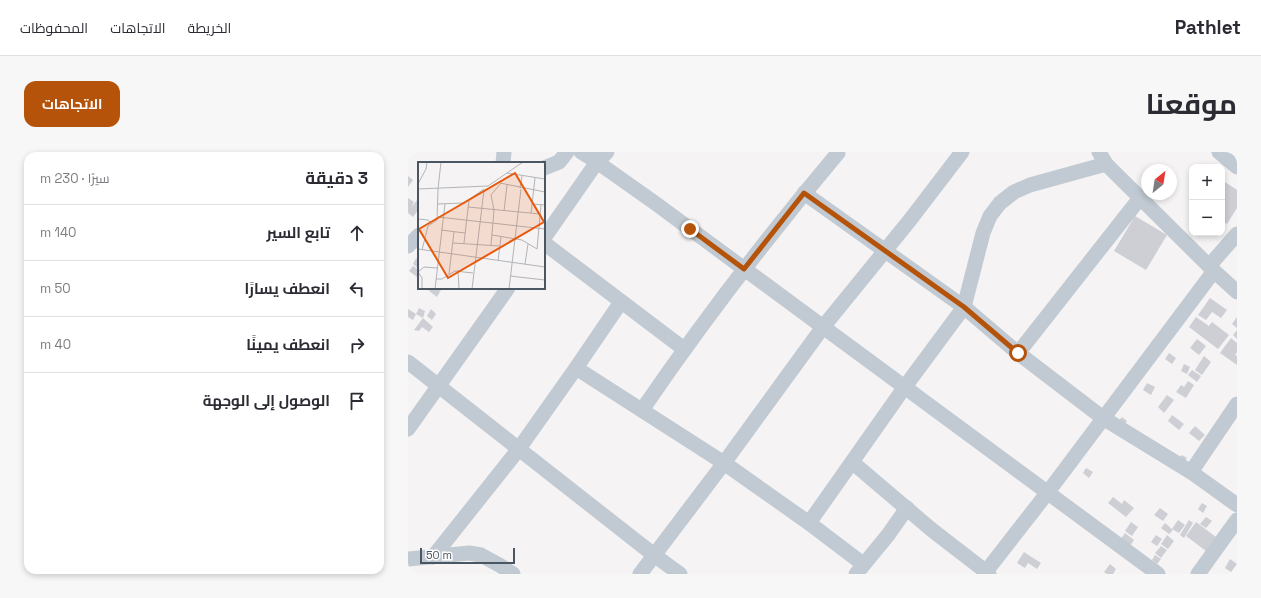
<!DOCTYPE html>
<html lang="ar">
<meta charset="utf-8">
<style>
body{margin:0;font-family:"Space Grotesk",Cairo,sans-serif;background:#f7f7f7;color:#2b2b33;direction:rtl}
.controls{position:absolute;right:12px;top:12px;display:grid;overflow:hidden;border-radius:8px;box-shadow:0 2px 6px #0003}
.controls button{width:36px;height:36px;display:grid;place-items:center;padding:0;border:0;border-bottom:1px solid #e1e1e2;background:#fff;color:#2b2b33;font:20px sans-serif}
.compass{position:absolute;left:733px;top:12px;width:36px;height:36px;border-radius:50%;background:#fff;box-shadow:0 2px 6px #0003;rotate:30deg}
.scale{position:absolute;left:12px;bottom:10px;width:95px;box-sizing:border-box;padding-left:4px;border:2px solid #4a5661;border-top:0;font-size:11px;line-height:14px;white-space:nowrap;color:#4a5661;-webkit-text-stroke:3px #fff;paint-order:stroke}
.stop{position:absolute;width:12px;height:12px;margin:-9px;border:3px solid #b45309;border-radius:50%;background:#fff}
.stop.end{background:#b45309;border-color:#fff;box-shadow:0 1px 4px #0008}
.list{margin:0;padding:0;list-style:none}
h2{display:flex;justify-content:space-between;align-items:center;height:52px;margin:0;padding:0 16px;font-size:17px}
h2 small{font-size:13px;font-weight:400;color:#7c7c81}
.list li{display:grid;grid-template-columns:26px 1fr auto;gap:12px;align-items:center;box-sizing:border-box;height:56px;padding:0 16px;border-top:1px solid #e1e1e2}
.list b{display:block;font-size:15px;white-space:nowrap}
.list em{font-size:13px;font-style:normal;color:#7c7c81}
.icon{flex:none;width:22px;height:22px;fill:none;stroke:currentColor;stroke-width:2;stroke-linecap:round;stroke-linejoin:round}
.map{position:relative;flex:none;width:829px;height:422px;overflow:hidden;direction:ltr;border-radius:12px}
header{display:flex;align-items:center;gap:24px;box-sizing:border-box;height:56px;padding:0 20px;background:#fff;border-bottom:1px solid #e1e1e2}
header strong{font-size:19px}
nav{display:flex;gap:22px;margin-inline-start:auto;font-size:14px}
.intro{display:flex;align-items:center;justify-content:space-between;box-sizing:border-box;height:96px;padding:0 24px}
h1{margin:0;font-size:28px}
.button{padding:10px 18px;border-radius:12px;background:#b45309;color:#fff;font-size:14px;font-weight:700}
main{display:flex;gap:24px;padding:0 24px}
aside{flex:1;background:#fff;border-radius:12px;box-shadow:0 2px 6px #0003}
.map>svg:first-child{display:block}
.building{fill:#cdcfd5}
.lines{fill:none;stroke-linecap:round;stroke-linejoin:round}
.minor{stroke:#c1cad2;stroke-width:15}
.route{stroke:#b45309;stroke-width:5}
.inset-road{fill:none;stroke:#b1b4b9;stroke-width:1}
.view{fill:#e8590c;fill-opacity:0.15;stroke:#e8590c;stroke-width:2}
.inset-edge{fill:none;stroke:#4a5661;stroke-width:2}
</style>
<header>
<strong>Pathlet</strong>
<nav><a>الخريطة</a><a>الاتجاهات</a><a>المحفوظات</a></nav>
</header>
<div class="intro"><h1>موقعنا</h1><a class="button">الاتجاهات</a></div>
<main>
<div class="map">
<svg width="829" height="422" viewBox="0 0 829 422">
<rect width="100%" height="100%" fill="#f5f3f3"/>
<g class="building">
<path d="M0 24 5 28 0 35Z"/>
<path d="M814 28 829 38V56L819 72 814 69Z"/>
<path d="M0 46 6 50 4 55 9 48 11 49V57L5 65 0 61Z"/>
<path d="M727 64 759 83 738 118 706 99Z"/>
<path d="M8 106 11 109V117L5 112Z"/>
<path d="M5 114 11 118V123L9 125 1 119Z"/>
<path d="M24 136H34L29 145 20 138Z"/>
<path d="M802 146 819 158 813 166 804 160 798 168 790 163Z"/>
<path d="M11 156 17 159 15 166 25 175 21 180 14 175 11 179 6 178 15 166 8 162 5 168 0 165V157L8 162Z"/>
<path d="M23 157 28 162 24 168 19 164Z"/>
<path d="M788 165 801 174 804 170 821 183 810 197 781 175Z"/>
<path d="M829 165V176L824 172Z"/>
<path d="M829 178V187L825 183Z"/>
<path d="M823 186 829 191V200L827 203 829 204V213L812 201Z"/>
<path d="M789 187 798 194 791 203 782 196Z"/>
<path d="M761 201 768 206 764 212 757 207Z"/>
<path d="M796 204 803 210 794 223 787 218Z"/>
<path d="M776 212 782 215 779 222 773 219Z"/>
<path d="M784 218 793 224 789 230 780 223Z"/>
<path d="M780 229 786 233 778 246 768 240 773 233 776 235Z"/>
<path d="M739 231 747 235 743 243 735 238Z"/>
<path d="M759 243 766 248 756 261 750 255Z"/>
<path d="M764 263 776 272 771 278 760 269Z"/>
<path d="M714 265 719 269 715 275 709 271Z"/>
<path d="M787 274 797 283 791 289 781 281Z"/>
<path d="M774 303 779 306 775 312 770 308Z"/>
<path d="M678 316 685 320 681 326 675 321Z"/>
<path d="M705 345 714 352 716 348 726 356 718 365 700 351Z"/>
<path d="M794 351 799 354 795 361 790 357Z"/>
<path d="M752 356 760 362 755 369 746 363Z"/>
<path d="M798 365 804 369 798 376 792 372Z"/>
<path d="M770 368 777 373 771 381 764 377Z"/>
<path d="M781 368 785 371 776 386 772 383Z"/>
<path d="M723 370 730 375 724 384 717 379Z"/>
<path d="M788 370 812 388 802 402 778 384Z"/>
<path d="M757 371 765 378 761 382 753 376Z"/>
<path d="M717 381 726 388 722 394 712 388Z"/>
<path d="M748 383 754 387 749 394 743 390Z"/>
<path d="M759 383 766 389 760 397 753 392Z"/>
<path d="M753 394 759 398 753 406 747 401Z"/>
<path d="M616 400 633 411 629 417 620 411 617 416 609 411Z"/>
<path d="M747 403 753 407 749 412 744 408Z"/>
<path d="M822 407 829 412 823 420 817 416Z"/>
<path d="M702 412 708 417 705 422H699L696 420Z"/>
</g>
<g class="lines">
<g class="minor">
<path d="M173 0 189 10 247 51 750 422"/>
<path d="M691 0 698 12 806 119 829 140"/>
<path d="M811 0 829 15"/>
<path d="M95 11 96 0"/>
<path d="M136 16 151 10 159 0"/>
<path d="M396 41 556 155 610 201 695 266 783 320 829 353"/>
<path d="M136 86 189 10 199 0"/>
<path d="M136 91 276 197"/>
<path d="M0 94 11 83"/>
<path d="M801 114 829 82"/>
<path d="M610 201 732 46"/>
<path d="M0 210 246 403 272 422"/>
<path d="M168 216 316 311 401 371 455 412"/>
<path d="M234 258C295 169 360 84 430 1"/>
<path d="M0 277 100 136"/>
<path d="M444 310 524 378 581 422"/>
<path d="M783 320 829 252"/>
<path d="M401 371 496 236 556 155 575 81 582 64 592 51 606 40 622 33 698 12"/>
<path d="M25 405 110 298 168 216 213 150"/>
<path d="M0 407 61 401 73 403 93 414 105 422"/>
<path d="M232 422 316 311 415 175 502 68 554 0"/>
<path d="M448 422 480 383 499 356"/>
<path d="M576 422 640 340 806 119"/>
<path d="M790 422 829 368"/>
</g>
</g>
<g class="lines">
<path class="route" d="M282 77 336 117 396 41 556 155 610 201"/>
</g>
<g transform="translate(10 10)">
<rect width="127" height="127" fill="#f5f3f3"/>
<path class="inset-road" d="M89 11 127 17M82 21 127 30M0 22 8 7 9 0M102 26 104 14M0 27 70 24 105 0M19 42 46 41 66 27M114 42 127 43M50 45 122 52M86 49 89 23M113 51 117 16M20 55 127 67M0 57 10 58 14 62M23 68 47 71M74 73 104 78 119 87 123 43M35 81 82 84M46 81 51 38M73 83 76 48 73 33 83 21M0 87 127 105M4 88 10 64 19 58 20 27 23 0M80 99 83 75M107 102 110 82M40 108 41 127M0 110 6 105 19 106M0 110 4 116V127M31 112 36 70M92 114 127 118M18 117H24L37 109 55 111M17 127 27 42M54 127 66 28M91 127 103 27"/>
<path class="view" d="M97 11 126 60 30 116 1 67Z"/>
<rect width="127" height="127" class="inset-edge"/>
</g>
</svg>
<div class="controls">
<button>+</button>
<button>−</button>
</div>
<svg class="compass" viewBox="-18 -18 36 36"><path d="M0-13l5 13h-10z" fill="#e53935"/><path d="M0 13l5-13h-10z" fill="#7c7c81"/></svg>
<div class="scale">50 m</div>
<div class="stop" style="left:610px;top:201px"></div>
<div class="stop end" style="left:282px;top:77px"></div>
</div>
<aside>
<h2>3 دقيقة<small>سيرًا · 230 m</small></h2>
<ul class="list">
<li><svg class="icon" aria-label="ahead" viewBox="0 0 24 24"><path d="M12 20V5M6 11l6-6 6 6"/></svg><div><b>تابع السير</b></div><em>140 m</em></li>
<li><svg class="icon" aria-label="left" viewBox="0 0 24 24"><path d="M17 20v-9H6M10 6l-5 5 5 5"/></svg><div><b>انعطف يسارًا</b></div><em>50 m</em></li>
<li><svg class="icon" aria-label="right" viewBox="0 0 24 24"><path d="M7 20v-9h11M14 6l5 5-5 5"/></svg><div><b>انعطف يمينًا</b></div><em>40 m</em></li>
<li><svg class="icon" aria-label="arrive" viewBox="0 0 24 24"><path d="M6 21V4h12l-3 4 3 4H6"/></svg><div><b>الوصول إلى الوجهة</b></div></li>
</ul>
</aside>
</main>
